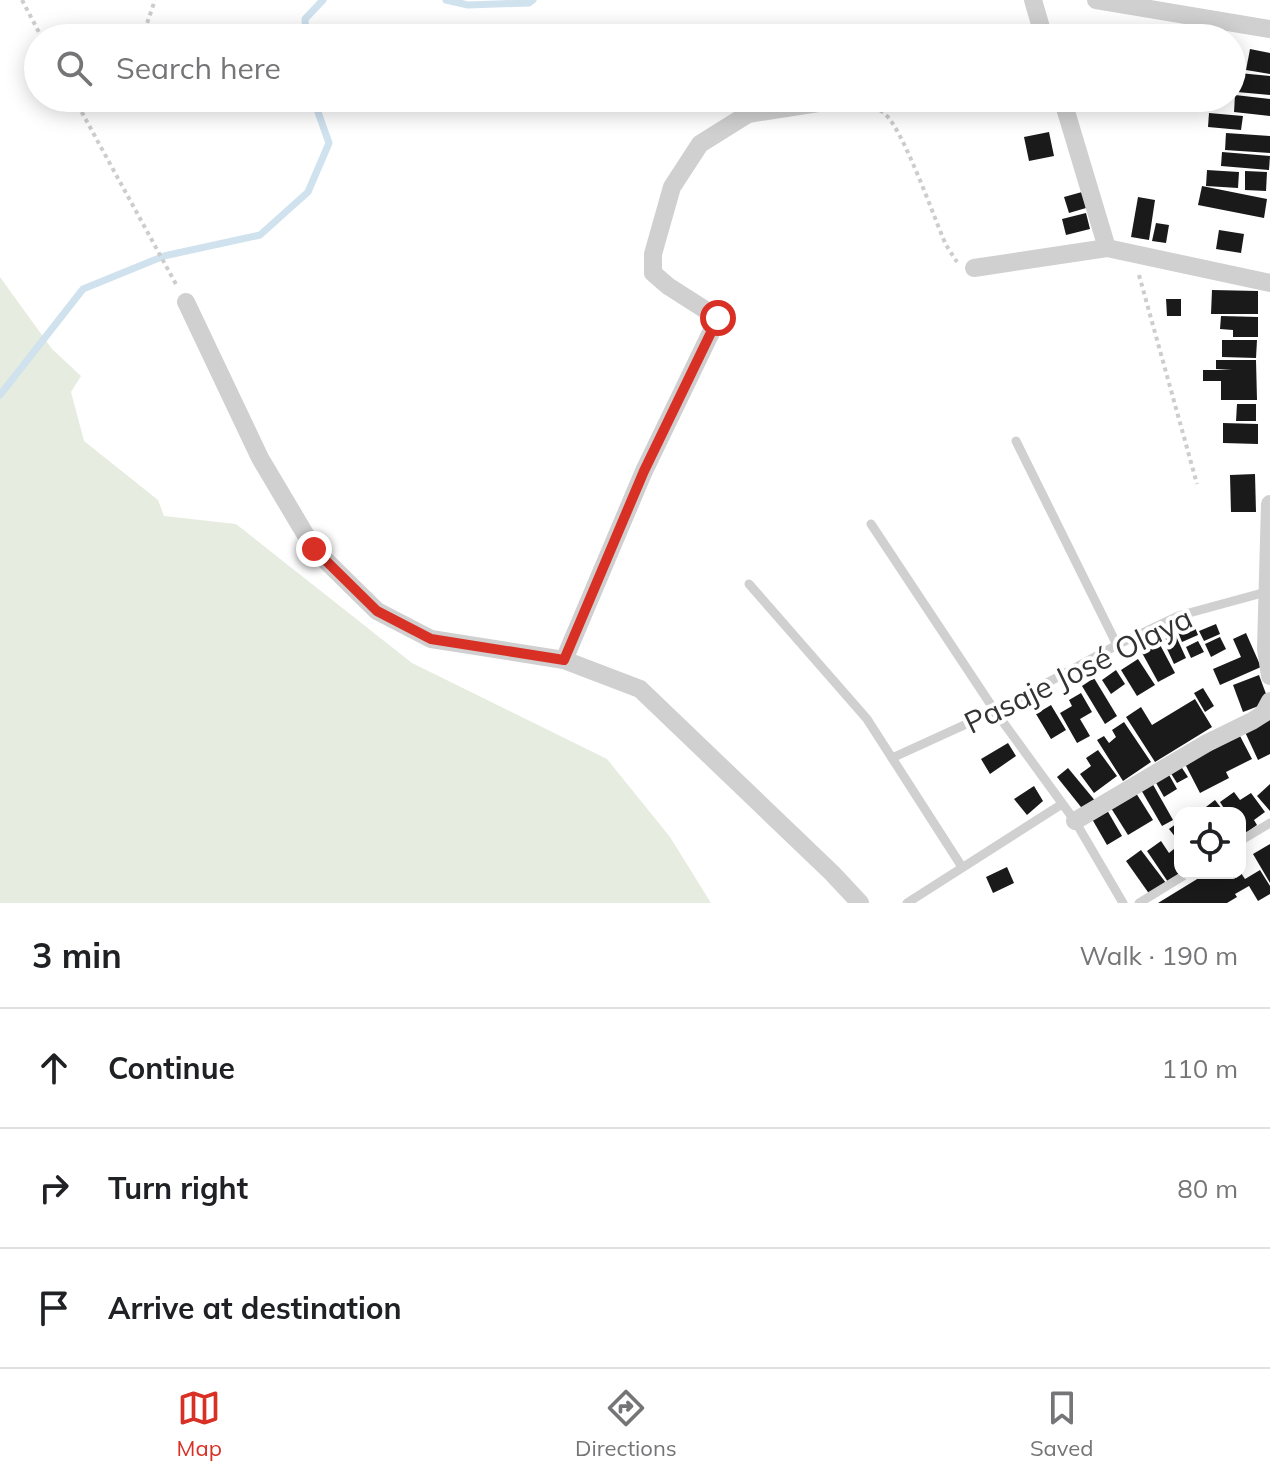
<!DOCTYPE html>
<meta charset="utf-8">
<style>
body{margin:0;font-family:Mulish,sans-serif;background:#f2f2f2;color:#202124}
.controls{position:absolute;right:24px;bottom:24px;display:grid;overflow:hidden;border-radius:16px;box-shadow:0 4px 20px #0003}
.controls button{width:72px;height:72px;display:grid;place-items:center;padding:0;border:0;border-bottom:2px solid #e0e0e0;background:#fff;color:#202124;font:40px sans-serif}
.stop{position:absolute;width:24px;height:24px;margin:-18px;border:6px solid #d93025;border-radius:50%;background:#fff}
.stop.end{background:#d93025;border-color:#fff;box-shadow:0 2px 8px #0008}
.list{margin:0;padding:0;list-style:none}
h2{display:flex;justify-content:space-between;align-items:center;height:104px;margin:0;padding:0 32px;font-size:34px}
h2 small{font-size:26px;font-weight:400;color:#757577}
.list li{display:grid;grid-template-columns:52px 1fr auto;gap:24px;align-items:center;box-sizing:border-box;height:120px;padding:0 32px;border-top:2px solid #e0e0e0}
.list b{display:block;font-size:30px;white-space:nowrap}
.list em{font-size:26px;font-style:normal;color:#757577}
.icon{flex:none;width:44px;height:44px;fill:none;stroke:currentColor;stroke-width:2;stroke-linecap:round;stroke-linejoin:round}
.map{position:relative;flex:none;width:1270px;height:903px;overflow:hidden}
.search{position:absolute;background:#fff;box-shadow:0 4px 20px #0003;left:24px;right:24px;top:24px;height:88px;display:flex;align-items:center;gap:20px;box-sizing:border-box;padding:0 28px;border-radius:44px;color:#757577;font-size:30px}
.sheet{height:464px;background:#fff}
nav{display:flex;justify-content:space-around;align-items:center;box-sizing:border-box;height:112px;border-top:2px solid #e0e0e0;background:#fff;font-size:22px;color:#757577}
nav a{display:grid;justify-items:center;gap:4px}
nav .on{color:#d93025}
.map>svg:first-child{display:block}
.green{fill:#e6ecdf}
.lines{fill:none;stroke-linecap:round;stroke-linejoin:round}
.stream{stroke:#cfe2ee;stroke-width:7}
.building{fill:#1a1a1a}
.path{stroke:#cdcdcd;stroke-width:4;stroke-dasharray:4 4;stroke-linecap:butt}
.service{stroke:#d0d0d0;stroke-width:9}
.minor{stroke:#d0d0d0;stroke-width:18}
.route{stroke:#d93025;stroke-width:10}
.labels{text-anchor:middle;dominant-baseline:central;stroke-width:8;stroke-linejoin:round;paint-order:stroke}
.street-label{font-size:30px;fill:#333;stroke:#fff}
</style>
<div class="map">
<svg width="1270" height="903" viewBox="0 0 1270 903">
<rect width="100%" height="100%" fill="#fff"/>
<path class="green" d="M0 277 52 349 81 376 71 392 84 441 158 500 164 516 236 524 412 663 607 759 670 837 711 903H0Z"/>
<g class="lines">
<g class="stream">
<path d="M446 0 468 5 529 3 533 0"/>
<path d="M306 38 305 19 323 0"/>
<path d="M0 395 83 289 164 256 260 235 308 192 329 143 313 98"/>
</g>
</g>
<g class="building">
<path d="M1250 49 1270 53V74L1246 70Z"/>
<path d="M1239 73 1270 76V95L1237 92Z"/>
<path d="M1235 95 1270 99V116L1234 112Z"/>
<path d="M1209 113 1243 116 1241 130 1208 127Z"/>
<path d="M1049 132 1054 156 1029 161 1024 137Z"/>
<path d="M1226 133 1270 136V153L1225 150Z"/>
<path d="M1222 152 1270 156 1269 170 1221 166Z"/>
<path d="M1207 170 1239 172 1238 188 1206 186Z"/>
<path d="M1245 171 1267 172 1266 191 1245 190Z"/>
<path d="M1202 186 1267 199 1264 218 1198 205Z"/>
<path d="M1082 192 1086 208 1069 213 1064 197Z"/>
<path d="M1138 197 1155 200 1149 240 1131 237Z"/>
<path d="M1086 213 1090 229 1066 235 1062 219Z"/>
<path d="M1156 223 1169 225 1166 243 1152 241Z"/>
<path d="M1219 230 1244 234 1241 253 1216 249Z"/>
<path d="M1212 290 1258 291V314H1211Z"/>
<path d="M1166 299H1181V316H1167Z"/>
<path d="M1221 316 1258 317V337H1233V330L1220 329Z"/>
<path d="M1222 340H1257L1256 358 1222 357Z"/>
<path d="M1216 360H1256L1257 400H1221V381H1203V370H1232L1216 369Z"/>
<path d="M1237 404H1256V421H1236Z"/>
<path d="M1223 423 1258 424V444L1223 443Z"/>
<path d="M1255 474 1256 512H1231L1230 475Z"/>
<path d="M1216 624 1220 634 1204 641 1199 631Z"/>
<path d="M1194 625 1198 635 1182 642 1178 632Z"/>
<path d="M1246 633 1261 667 1220 685 1213 669 1241 657 1233 639Z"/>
<path d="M1175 634 1186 658 1174 664 1163 640Z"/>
<path d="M1220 637 1226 649 1211 657 1205 644Z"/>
<path d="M1158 641 1175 673 1158 682 1141 651Z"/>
<path d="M1198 641 1204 652 1191 658 1186 647Z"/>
<path d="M1138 659 1155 685 1137 696 1121 670Z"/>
<path d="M1116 670 1125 684 1111 694 1102 680Z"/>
<path d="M1259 675 1269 702 1243 712 1233 685Z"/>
<path d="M1094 678 1117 716 1105 724 1082 686Z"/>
<path d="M1203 688 1214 706 1205 712 1194 693Z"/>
<path d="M1081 693 1092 712 1080 719 1090 736 1077 743 1060 713 1072 706 1069 700Z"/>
<path d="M1195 699 1212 727 1155 762 1126 717 1141 707 1152 725Z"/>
<path d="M1051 705 1066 730 1051 739 1036 714Z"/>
<path d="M1270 720V754L1258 760 1245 732Z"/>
<path d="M1124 722 1151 762 1123 781 1097 740 1104 736 1109 743 1116 737 1112 730Z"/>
<path d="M1240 736 1252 759 1226 772 1229 778 1200 793 1185 764Z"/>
<path d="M1008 743 1016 756 990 774 981 759Z"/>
<path d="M1098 750 1117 776 1094 793 1080 774 1091 766 1086 758Z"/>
<path d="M1180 765 1188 777 1177 783 1170 772Z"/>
<path d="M1068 768 1097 803 1085 812 1057 777Z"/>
<path d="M1168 773 1177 789 1164 797 1155 781Z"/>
<path d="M1151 781 1173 820 1162 826 1140 788Z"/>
<path d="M1270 784V811L1257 796Z"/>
<path d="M1034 786 1043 801 1027 815 1014 799Z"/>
<path d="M1234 792 1240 800 1251 793 1265 812 1254 820 1257 825 1240 837V813H1227L1220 802Z"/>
<path d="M1136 793 1153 820 1128 835 1111 808Z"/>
<path d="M1215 800 1225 813H1205L1202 810Z"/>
<path d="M1107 810 1122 836 1107 845 1092 819Z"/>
<path d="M1180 821V843L1169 829Z"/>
<path d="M1161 841 1169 853 1174 849 1180 858V874L1168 882 1147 851Z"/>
<path d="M1270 844V883L1253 854Z"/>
<path d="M1141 850 1166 883 1150 895 1126 861Z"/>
<path d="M1007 867 1014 883 993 893 986 877Z"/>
<path d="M1260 870 1270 886V894L1258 901 1249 886 1235 894 1237 897 1227 903H1158L1207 873H1241L1245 879Z"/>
</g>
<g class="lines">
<g class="path">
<path d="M22 0 42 38"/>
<path d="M142 38 155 0"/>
<path d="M74 98 177 286"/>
<path d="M849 103C861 105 875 105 885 114 904 131 934 218 946 245L957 262"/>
<path d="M1139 275 1197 484"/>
</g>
<g class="service">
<path d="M1016 441 1117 645"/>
<path d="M871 524 995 711 1075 821 1123 903"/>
<path d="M749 584 867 719 962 867"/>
<path d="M892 758 995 711 1117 645 1178 616 1266 592"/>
<path d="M1240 841 1270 823"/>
<path d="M907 903 1062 804"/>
<path d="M1139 903 1188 873"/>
</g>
<g class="minor">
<path d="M1033 0 1044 38"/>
<path d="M1096 0 1270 29"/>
<path d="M1062 98 1107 248"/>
<path d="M974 268 1107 248 1270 283"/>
<path d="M186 302 260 458 314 549 377 611 431 639 564 660 640 689 832 873 860 903"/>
<path d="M1270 504 1266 649 1270 676"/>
<path d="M564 660 644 471 718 318 668 286 653 273V254L672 187 700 144 748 114 831 101"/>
<path d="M1075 821 1207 743 1252 721 1263 714 1270 701"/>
</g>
</g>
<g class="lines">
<path class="route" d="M314 549 377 611 431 639 564 660 644 471 718 318"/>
</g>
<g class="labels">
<g class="street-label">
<text transform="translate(1078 670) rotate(-26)">Pasaje José Olaya</text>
</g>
</g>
</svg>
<div class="controls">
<button><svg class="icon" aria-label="locate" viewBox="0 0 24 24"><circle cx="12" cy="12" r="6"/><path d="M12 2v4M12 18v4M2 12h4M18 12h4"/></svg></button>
</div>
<div class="stop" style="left:718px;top:318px"></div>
<div class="stop end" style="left:314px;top:549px"></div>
<div class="search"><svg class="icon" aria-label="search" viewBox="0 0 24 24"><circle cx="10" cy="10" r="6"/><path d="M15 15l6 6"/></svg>Search here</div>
</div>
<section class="sheet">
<h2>3 min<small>Walk · 190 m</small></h2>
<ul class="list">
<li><svg class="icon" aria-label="ahead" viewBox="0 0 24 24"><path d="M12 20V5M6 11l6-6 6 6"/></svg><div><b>Continue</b></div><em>110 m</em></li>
<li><svg class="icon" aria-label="right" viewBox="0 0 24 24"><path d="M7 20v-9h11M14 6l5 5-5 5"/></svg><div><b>Turn right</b></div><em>80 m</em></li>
<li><svg class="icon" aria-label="arrive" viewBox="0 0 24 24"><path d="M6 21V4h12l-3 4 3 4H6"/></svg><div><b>Arrive at destination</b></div></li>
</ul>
</section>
<nav>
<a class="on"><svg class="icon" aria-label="map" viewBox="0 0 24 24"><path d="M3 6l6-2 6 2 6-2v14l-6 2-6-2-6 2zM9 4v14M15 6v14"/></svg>Map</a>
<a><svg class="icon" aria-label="directions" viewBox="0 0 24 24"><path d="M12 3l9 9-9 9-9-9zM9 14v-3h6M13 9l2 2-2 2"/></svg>Directions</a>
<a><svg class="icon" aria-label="saved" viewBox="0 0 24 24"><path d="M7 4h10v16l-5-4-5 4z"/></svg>Saved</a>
</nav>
